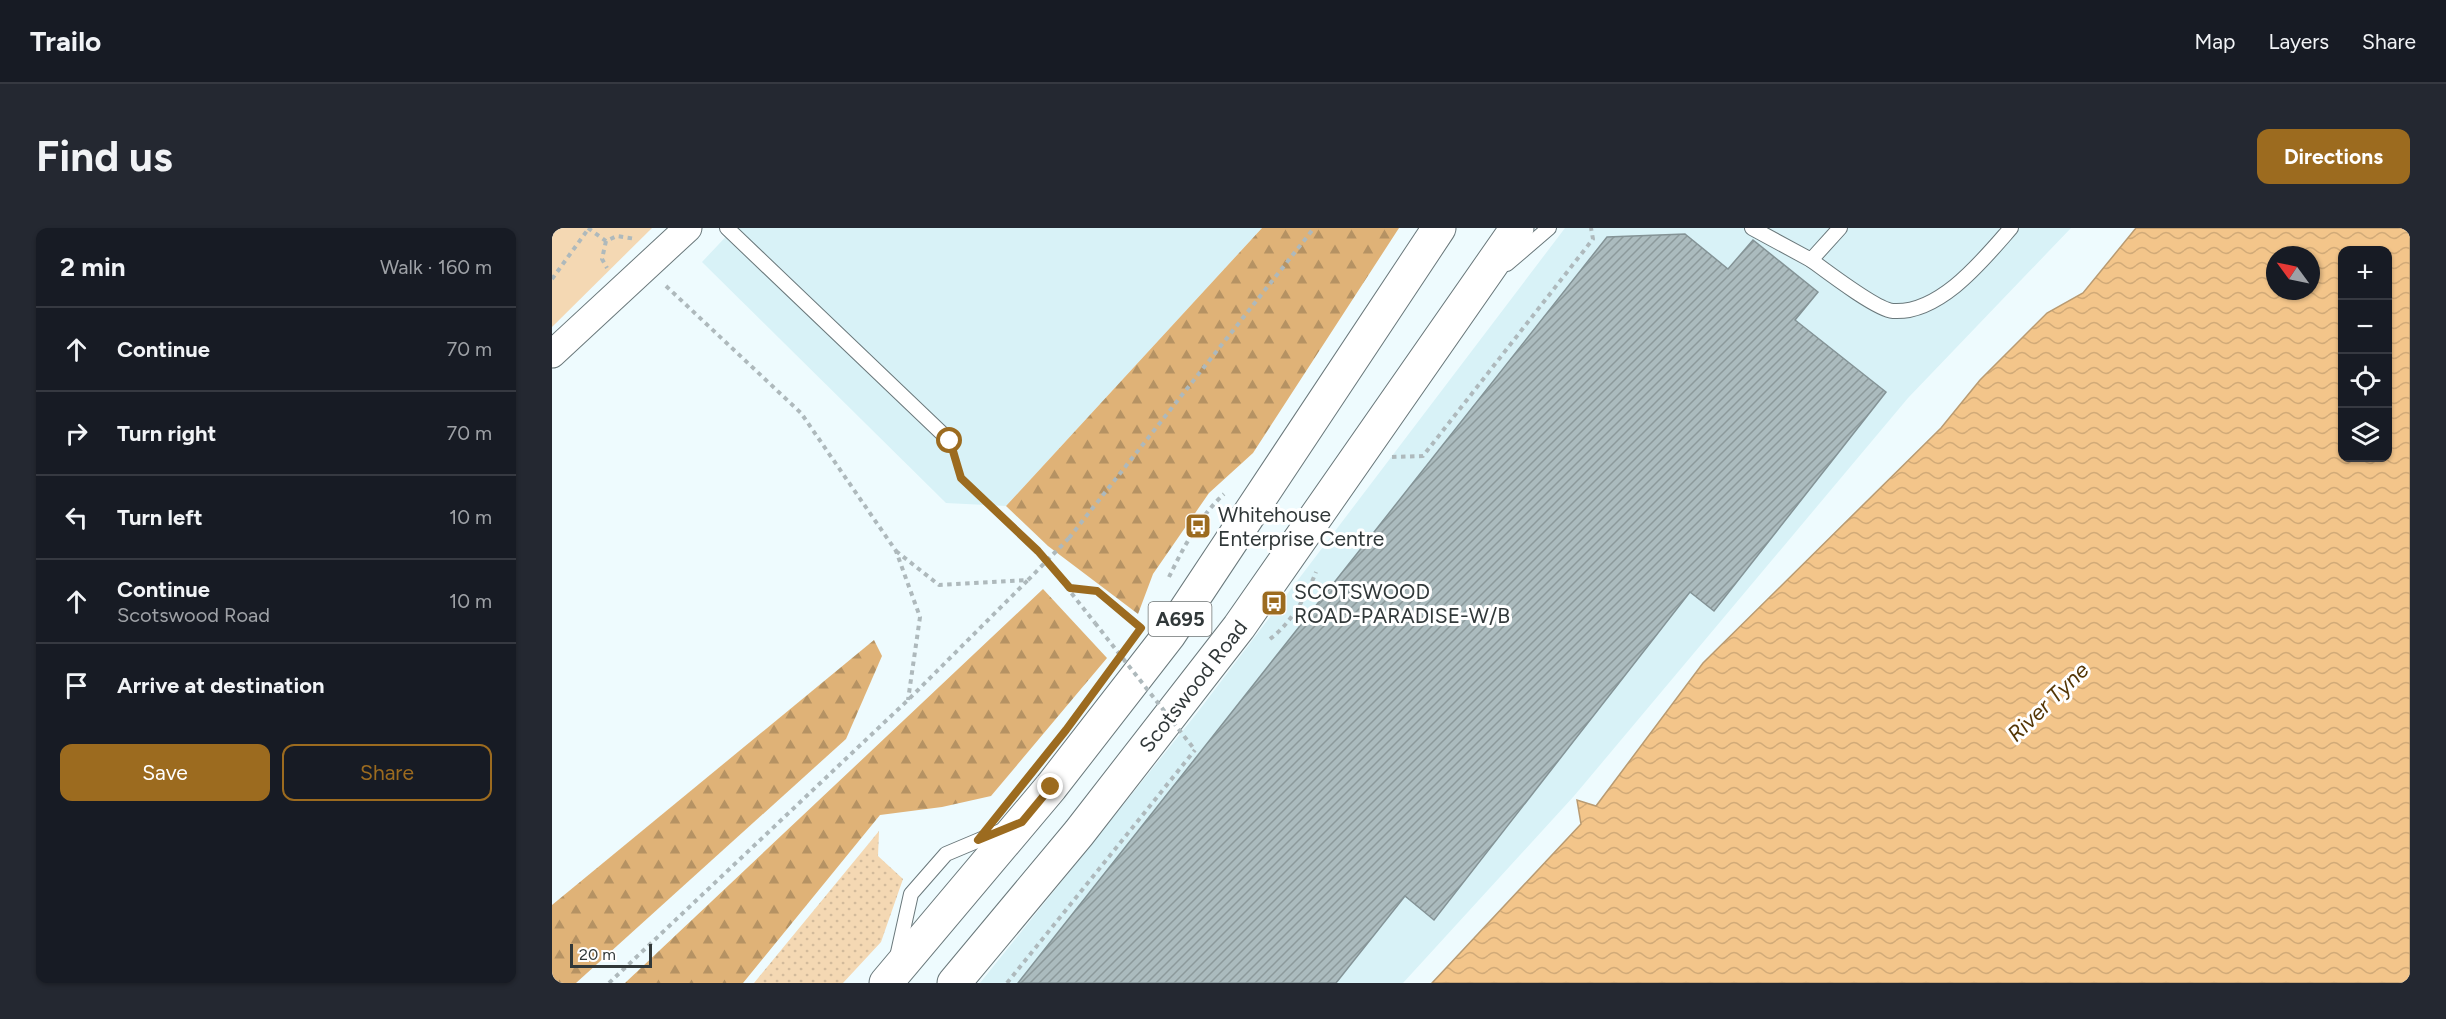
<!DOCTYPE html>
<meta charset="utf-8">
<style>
body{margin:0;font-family:Figtree,sans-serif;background:#242831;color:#f1f3f6}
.controls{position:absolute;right:18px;top:18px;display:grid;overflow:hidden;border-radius:12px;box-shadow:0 2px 4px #0004}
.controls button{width:54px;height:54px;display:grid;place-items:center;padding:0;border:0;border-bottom:2px solid #363941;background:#171b24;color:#f1f3f6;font:30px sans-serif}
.compass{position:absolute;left:1714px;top:18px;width:54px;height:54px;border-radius:50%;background:#171b24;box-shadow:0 2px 4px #0004;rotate:303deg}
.scale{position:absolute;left:18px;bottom:15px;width:82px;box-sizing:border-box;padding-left:6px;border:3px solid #313839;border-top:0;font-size:16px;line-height:21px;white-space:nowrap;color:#313839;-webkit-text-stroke:4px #fff;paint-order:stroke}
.stop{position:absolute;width:18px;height:18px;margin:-14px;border:4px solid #9c6b1f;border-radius:50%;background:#fff}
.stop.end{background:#9c6b1f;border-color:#fff;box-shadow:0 2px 6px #0008}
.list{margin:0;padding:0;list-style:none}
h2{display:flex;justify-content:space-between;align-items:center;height:78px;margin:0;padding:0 24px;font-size:26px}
h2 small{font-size:20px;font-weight:400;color:#9ea1a6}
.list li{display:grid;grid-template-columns:39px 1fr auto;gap:18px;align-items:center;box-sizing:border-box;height:84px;padding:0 24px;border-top:2px solid #363941}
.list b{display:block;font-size:22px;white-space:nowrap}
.list p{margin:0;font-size:20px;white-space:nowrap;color:#9ea1a6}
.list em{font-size:20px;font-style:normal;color:#9ea1a6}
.actions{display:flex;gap:12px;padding:18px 24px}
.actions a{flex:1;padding:14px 0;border:2px solid #9c6b1f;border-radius:12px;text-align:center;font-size:21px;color:#9c6b1f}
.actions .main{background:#9c6b1f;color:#fff}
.icon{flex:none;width:33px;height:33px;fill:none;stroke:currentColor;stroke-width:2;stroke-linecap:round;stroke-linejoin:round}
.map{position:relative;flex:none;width:1858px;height:755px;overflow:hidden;border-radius:12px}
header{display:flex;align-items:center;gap:36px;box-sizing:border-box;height:84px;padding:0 30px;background:#171b24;border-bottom:2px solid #363941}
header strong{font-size:28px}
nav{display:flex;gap:33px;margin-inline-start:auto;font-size:21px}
.intro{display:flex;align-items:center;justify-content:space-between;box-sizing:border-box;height:144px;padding:0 36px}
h1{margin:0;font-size:42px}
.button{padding:15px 27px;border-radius:12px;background:#9c6b1f;color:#fff;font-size:21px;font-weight:700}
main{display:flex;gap:36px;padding:0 36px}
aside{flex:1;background:#171b24;border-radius:12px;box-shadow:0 2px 4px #0004}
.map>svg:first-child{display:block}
.built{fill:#d8f2f7}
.grass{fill:url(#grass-dots)}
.forest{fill:url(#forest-firs)}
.green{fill:#f4d8b3}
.water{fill:url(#water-waves);stroke:#b99b72;stroke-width:1.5;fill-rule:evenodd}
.building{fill:url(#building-hatch);stroke:#849396;stroke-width:1.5}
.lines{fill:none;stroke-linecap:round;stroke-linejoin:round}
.lane-casing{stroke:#6a787b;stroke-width:16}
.street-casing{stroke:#6a787b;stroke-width:29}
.primary-casing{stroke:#6a787b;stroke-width:35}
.path{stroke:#aeb9bc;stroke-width:4;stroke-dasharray:4.5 4.5;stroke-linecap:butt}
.lane{stroke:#fff;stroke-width:14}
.street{stroke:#fff;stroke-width:27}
.primary{stroke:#fff;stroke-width:33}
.path-bridge{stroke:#aeb9bc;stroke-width:4;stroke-dasharray:4.5 4.5;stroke-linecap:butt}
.route{stroke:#9c6b1f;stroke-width:8}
.labels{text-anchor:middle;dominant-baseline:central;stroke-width:6;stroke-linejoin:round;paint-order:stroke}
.shield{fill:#fff;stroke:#6f7474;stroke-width:1.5}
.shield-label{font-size:20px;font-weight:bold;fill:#313839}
.poi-label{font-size:21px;fill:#313839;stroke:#fff;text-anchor:start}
.street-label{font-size:21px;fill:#313839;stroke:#fff}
.water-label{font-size:22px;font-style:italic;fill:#543605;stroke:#fff}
</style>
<header>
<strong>Trailo</strong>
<nav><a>Map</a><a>Layers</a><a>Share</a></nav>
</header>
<div class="intro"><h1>Find us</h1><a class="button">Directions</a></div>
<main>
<aside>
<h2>2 min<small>Walk · 160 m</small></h2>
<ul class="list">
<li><svg class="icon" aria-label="ahead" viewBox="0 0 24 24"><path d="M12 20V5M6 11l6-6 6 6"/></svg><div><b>Continue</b></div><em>70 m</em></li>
<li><svg class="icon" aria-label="right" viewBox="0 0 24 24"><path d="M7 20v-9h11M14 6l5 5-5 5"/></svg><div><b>Turn right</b></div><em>70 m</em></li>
<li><svg class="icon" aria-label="left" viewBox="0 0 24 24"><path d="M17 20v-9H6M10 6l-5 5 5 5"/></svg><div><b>Turn left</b></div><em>10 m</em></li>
<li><svg class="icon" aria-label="ahead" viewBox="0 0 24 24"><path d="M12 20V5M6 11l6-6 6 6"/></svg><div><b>Continue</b><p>Scotswood Road</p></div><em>10 m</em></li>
<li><svg class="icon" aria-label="arrive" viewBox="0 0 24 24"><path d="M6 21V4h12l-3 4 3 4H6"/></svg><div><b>Arrive at destination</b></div></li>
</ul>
<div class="actions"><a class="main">Save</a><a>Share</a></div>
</aside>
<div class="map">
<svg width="1858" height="755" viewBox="0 0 1858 755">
<defs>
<pattern id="grass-dots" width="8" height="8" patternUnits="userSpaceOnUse" patternTransform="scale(1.5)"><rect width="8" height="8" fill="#f4d8b3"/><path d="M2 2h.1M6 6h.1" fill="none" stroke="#d2ba9b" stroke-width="1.8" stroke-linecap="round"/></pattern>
<pattern id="forest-firs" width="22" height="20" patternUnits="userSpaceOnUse" patternTransform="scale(1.5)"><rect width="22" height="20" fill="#dfb277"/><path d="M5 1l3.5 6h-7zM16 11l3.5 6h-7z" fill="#b59263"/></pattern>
<pattern id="water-waves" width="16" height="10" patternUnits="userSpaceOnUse" patternTransform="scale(1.5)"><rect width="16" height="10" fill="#f3c58a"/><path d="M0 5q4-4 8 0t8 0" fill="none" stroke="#d1aa78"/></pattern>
<pattern id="building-hatch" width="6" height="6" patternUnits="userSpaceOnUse" patternTransform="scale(1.5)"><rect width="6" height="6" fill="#abbbbe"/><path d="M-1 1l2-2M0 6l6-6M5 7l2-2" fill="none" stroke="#8c999b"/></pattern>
</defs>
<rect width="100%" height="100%" fill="#eefbfe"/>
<g class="built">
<path d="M182 0H710L454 278 394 275 150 34Z"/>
<path d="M1013 0H1519L1356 170 1022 568 851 755H428L645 485Z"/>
</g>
<path class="grass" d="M327 603 326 628 351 651 329 714 291 755H202Z"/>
<g class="forest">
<path d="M710 0H847L701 225 657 265 601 346 586 386 496 318 454 278Z"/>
<path d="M491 361 555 430 439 568 390 579 328 587 191 755H73Z"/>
<path d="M322 412 330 428 294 511 24 755H0V677Z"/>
</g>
<path class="green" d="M0 0H100L0 99Z"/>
<path class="water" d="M1584 0H1858V755H880L1029 596 1025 572 1044 578 1151 435 1389 200 1428 152 1495 85 1531 65ZM1790 22H1836V230H1790ZM1723 27H1759V63H1723Z"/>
<path class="building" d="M1133 6 1176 41 1201 12 1266 64 1243 92 1334 164 1162 383 1138 364 882 692 853 668 784 755H466L1055 9Z"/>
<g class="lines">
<g class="lane-casing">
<g id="lane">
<path d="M175 0 398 213"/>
<path d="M1200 0 1259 32 1288 0"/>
<path d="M1259 32C1274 43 1325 82 1341 83 1388 86 1431 32 1459 0"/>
<path d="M955 36 997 0"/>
<path d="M345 729 359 666 394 626 451 602"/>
</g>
</g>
<g class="street-casing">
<path id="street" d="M0 126 136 0"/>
</g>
<g class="primary-casing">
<g id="primary">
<path d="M334 755 499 559 617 407 887 0"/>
<path d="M402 755 527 605 687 399 965 0"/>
</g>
</g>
<g class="path">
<path d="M36 0 54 13 65 8 84 11"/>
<path d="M54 13 50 31 55 40"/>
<path d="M0 51 37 0"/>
<path d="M114 58 249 185 344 323 368 389 356 472"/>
<path d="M840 229 871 228 1041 11 1039 0"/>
<path d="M403 231 409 250 486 323 543 395"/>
<path d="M517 310 762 0"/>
<path d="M344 323 387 357 475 352"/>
<path d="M617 349C631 320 648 288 672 266"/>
<path d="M518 360 545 363 586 397"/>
<path d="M718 411C739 395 754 369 764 344"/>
<path d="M57 755 356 472 476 352"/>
<path d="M455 755 643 522"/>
</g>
<use href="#lane" class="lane"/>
<use href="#street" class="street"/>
<use href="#primary" class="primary"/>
<g class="path-bridge">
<path d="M476 352 517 310"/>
<path d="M543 395 643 522"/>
</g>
</g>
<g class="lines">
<path class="route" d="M398 213 409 250 486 323 518 360 545 363 589 400 514 502 426 612 470 594 499 559"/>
</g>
<defs>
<g id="bus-square" transform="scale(1.35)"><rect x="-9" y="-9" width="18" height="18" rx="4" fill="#9c6b1f" stroke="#fff"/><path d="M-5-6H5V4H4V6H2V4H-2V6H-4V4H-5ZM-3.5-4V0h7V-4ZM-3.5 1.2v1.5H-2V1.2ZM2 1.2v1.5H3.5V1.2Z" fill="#fff"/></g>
</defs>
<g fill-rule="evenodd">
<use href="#bus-square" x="646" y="298"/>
<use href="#bus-square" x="722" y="375"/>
</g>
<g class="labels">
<rect class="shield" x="596.5" y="374" width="63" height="34" rx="4.5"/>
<g class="shield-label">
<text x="628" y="391">A695</text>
</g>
<g class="poi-label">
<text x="666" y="286">Whitehouse<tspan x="666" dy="24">Enterprise Centre</tspan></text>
<text x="742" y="363">SCOTSWOOD<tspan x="742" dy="24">ROAD-PARADISE-W/B</tspan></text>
</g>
<g class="street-label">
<text transform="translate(641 458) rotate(-52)">Scotswood Road</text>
</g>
<g class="water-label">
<text transform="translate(1496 474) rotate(-44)">River Tyne</text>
</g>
</g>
</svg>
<div class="controls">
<button>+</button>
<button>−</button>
<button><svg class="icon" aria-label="locate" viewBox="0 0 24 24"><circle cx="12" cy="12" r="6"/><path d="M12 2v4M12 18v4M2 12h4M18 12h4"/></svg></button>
<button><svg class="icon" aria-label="layers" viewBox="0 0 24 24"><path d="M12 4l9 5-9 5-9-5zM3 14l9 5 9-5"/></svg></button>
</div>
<svg class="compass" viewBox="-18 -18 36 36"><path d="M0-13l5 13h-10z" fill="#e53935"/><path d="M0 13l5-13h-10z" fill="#9ea1a6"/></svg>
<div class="scale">20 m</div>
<div class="stop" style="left:398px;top:213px"></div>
<div class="stop end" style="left:499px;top:559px"></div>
</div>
</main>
